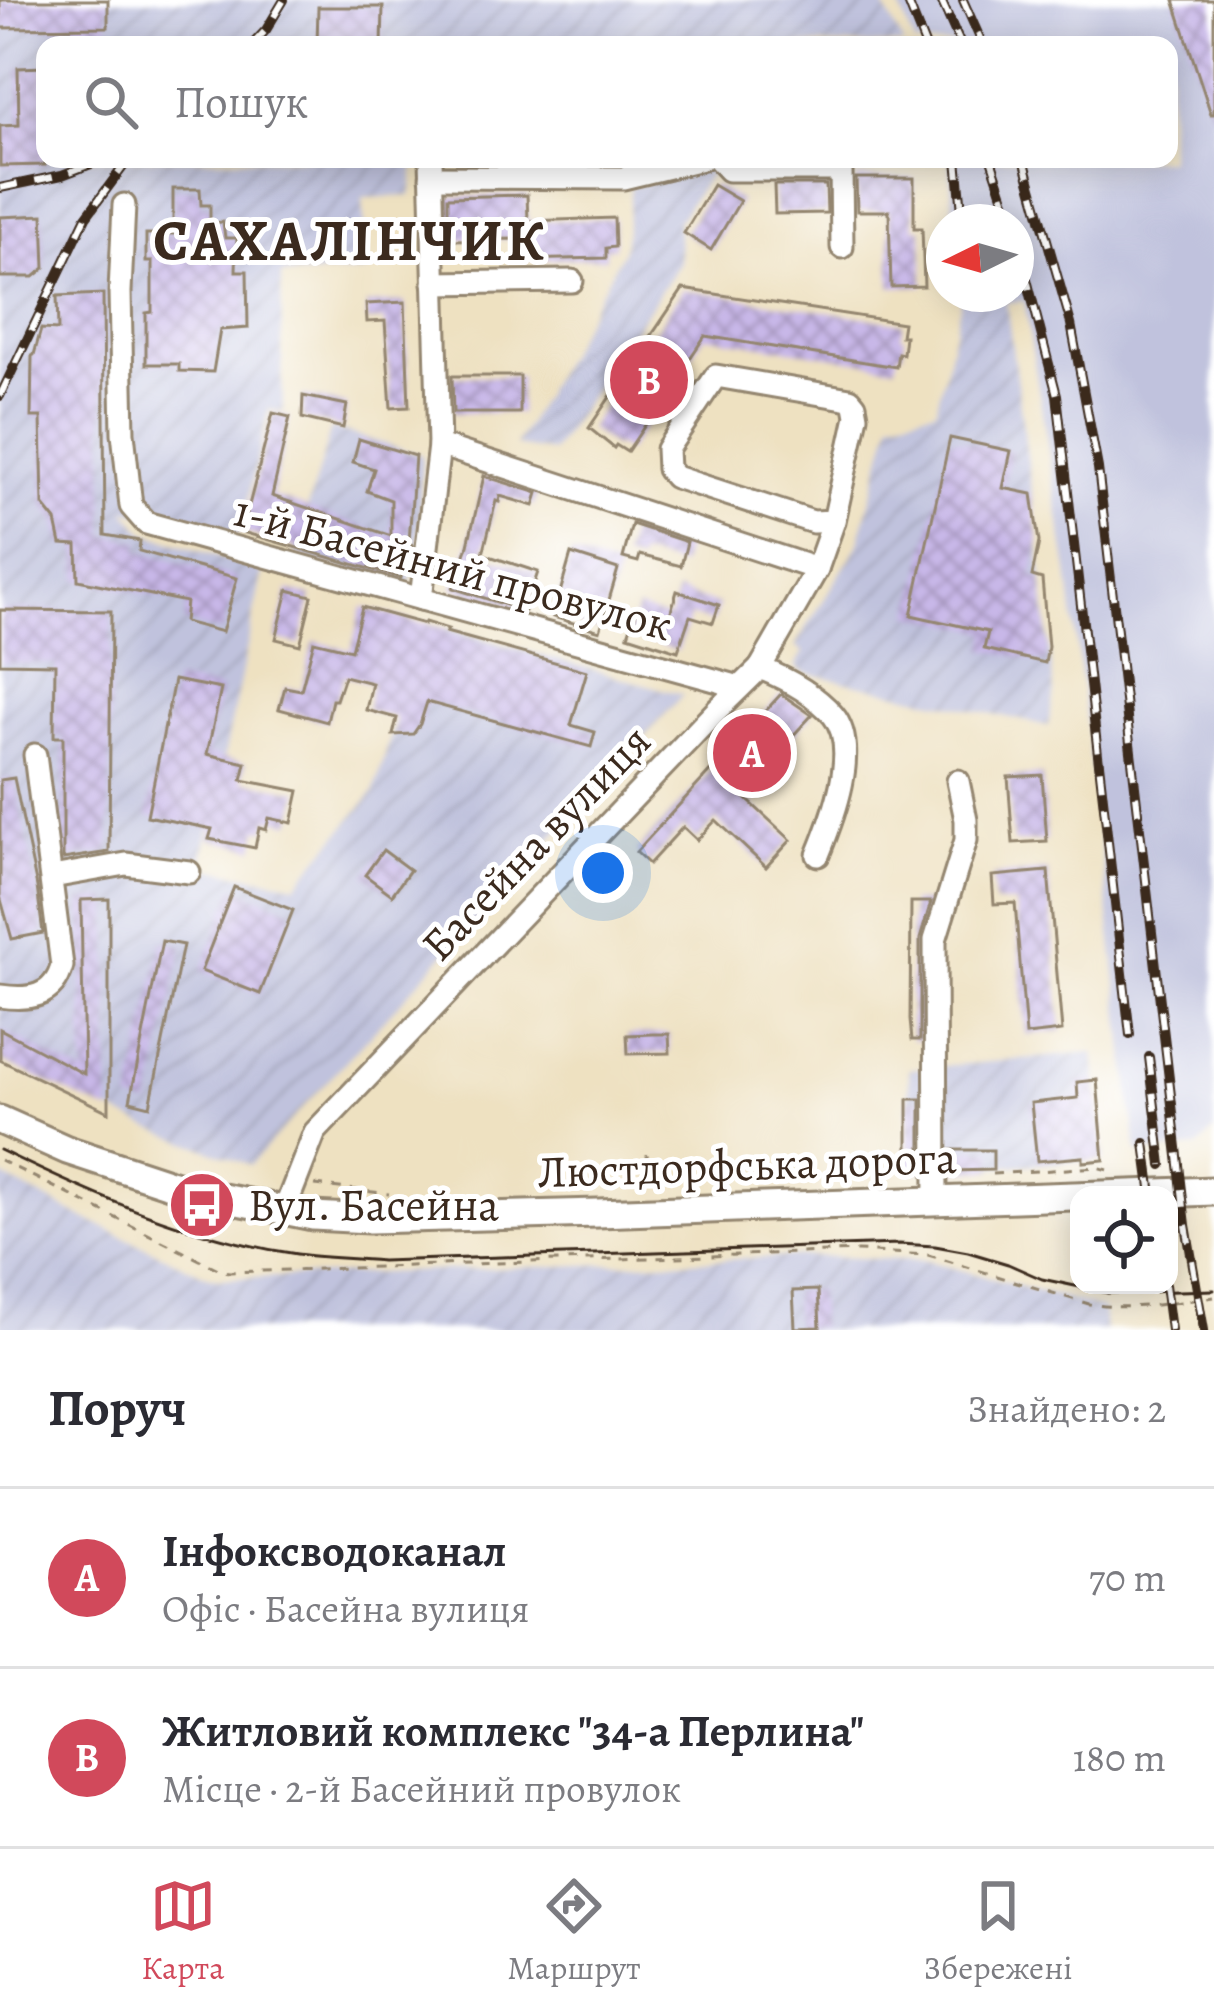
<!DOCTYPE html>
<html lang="uk">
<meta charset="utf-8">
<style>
body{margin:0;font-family:Alegreya,serif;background:#f2f2f3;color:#2b2b33}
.controls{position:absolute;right:36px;bottom:36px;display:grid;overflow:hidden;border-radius:24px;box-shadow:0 6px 30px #0003}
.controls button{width:108px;height:108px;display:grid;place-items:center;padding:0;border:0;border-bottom:3px solid #e1e1e2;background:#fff;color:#2b2b33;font:60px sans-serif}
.compass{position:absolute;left:926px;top:204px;width:108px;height:108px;border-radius:50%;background:#fff;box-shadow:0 6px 30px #0003;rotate:265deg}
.you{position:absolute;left:603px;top:873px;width:42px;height:42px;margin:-30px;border:9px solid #fff;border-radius:50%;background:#1a73e8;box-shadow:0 0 0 18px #1a73e833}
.badge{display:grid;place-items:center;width:78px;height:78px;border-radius:50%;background:#d1495b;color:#fff;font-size:39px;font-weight:700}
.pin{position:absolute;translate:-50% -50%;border:6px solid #fff;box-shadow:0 3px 12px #0006}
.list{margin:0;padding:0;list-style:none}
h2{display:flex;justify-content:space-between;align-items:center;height:156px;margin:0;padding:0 48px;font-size:51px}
h2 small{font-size:39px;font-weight:400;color:#7c7c81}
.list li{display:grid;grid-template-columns:78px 1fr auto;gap:36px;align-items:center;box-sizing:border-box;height:180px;padding:0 48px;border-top:3px solid #e1e1e2}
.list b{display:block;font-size:45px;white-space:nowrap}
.list p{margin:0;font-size:39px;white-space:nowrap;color:#7c7c81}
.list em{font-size:39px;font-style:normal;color:#7c7c81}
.icon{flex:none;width:66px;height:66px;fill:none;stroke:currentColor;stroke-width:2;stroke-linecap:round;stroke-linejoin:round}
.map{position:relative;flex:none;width:1214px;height:1330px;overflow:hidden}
.search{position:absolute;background:#fff;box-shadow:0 6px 30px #0003;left:36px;right:36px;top:36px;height:132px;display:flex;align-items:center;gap:30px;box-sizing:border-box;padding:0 42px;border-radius:24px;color:#7c7c81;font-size:45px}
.sheet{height:516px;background:#fff}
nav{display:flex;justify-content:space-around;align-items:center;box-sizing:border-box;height:168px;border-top:3px solid #e1e1e2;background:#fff;font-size:33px;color:#7c7c81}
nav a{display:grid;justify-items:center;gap:6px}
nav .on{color:#d1495b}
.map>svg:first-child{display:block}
.industrial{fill:url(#industrial-furrows)}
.railway{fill:#c0c2dd}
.building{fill:url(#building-cross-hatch)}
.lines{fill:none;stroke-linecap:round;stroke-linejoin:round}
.minor-casing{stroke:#948670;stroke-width:27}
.major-casing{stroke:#948670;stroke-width:33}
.path{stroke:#948670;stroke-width:3;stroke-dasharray:9 9;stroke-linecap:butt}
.minor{stroke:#fff;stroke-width:21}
.major{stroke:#fff;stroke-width:27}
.tram{stroke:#3b2a1e;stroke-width:3}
.rail-casing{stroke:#3b2a1e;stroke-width:10}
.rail{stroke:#fff;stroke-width:6;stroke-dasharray:18;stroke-linecap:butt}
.labels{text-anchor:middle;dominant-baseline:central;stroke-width:10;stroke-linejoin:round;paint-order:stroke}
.street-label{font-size:45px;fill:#3b2a1e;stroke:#fff}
.poi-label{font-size:45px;fill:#3b2a1e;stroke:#fff;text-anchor:start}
.district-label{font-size:57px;font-weight:bold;letter-spacing:3px;fill:#3b2a1e;stroke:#fff}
</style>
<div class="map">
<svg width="1214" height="1330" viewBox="0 0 1214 1330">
<defs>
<pattern id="industrial-furrows" width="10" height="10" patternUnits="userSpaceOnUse" patternTransform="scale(3)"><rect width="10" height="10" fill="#c0c2dd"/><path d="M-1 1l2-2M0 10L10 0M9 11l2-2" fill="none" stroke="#a6a7bd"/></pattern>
<pattern id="building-cross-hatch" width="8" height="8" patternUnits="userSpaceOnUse" patternTransform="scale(3)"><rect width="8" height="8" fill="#c8b7e8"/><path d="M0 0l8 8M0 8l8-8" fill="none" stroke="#a495bb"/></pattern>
</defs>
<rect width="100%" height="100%" fill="#fff"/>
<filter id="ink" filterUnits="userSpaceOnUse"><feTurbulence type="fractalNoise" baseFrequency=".00833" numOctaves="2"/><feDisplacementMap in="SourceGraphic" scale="24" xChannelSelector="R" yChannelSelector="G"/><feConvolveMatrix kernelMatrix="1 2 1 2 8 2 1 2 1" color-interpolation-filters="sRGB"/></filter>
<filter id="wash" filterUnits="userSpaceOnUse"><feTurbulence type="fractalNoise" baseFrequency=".004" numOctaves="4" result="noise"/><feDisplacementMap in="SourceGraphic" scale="48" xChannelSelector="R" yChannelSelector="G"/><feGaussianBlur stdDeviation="2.7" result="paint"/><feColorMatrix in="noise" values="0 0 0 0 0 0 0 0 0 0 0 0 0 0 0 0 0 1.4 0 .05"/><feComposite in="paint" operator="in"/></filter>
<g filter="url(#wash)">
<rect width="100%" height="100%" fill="#eee1c1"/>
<g class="industrial">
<path d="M0 0H881L904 45H45V159H485L415 165 411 196 363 198 367 272 281 275 283 412 269 409 239 536 125 510 144 532 263 571 201 867 297 884 374 792 425 622 683 695 250 1165 146 1127 0 1060Z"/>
<path d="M714 167 677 222 680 262 552 452 515 446 624 249 631 187Z"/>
<path d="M1006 302 1039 542 1054 692 1048 726 802 672 795 666 804 652 795 646 858 545 892 420 936 409 960 306Z"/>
<path d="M331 428 422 455 418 546 409 588 294 555Z"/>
<path d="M1094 1053 1104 1160 994 1167V1170L908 1172 909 1069Z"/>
<path d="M0 1175 77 1215 207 1276 218 1279 814 1256 928 1261 1103 1309 1105 1330H0Z"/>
</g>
<path class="railway" d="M897 0H1214V1131L1198 1148 1137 1153 1068 572 1024 301 960 306 959 294H1016V222H954L949 159H1169V45H915Z"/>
<g id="blocks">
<g class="building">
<path d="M0 0H108V27L0 28Z"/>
<path d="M1174 0H1214V114H1211Z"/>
<path d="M318 7H383L382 45H317Z"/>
<path d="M45 67V165L0 166V126L19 125 18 68Z"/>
<path d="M856 178H914V228H922L924 286 891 287 889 211H857Z"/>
<path d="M713 185 740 201 711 250 684 233Z"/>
<path d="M774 185H826L827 213 775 214Z"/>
<path d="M173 189H200L201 205H210V223L223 222 225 238H237L236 271H247L248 328 220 330 213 372 179 371V364H146V313L152 312V262H146V234H173Z"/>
<path d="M527 195 528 221 614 218 615 247 606 248V258L518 260V239L448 240V197Z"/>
<path d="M43 215 45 268 34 277H0V217Z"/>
<path d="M683 289 903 323 901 336H905L903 354 898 353 896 367 705 336 627 452 616 445 614 448 589 428Z"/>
<path d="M103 294 105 535 140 541 139 551 237 578 222 632 184 622 186 602 78 580 77 545 61 544 56 521 43 505 41 417H31L32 356 34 355 41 329 58 330 57 296Z"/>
<path d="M405 302 409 407 391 408 385 321 367 322 366 304Z"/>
<path d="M452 376H520V413H453Z"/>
<path d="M303 396 347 405 343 428 302 418Z"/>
<path d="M273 413 290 417 272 496 391 536V500L367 491 374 469 353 462 359 439 415 456 409 542 412 545 401 578 242 532Z"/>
<path d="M950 438 1011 451 1003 488 1032 494 1039 542 1032 576 1042 579 1048 647 1045 663 984 649 988 632 911 615Z"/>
<path d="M484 476 538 493 534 506 500 496 499 502 496 501 483 554 538 572 525 611 453 588 467 549Z"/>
<path d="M632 524 687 542 681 566 640 555 638 562 623 558Z"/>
<path d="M571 554 618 569 600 631 553 617Z"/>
<path d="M288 590 312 596 300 645 276 639Z"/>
<path d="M677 591 719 605 713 623 690 616 678 651 628 635 637 608 669 618Z"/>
<path d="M362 607 424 624 425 622 448 629 446 632 587 671 571 725 595 732 591 747 427 702 420 724 413 734 393 735 397 718 366 710 372 683 344 676 336 700H332L327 722 279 709 285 687 301 690 314 641 351 650Z"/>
<path d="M0 610 111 611 109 852 63 859V737H54L55 664 0 663Z"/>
<path d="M174 680 221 689 207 754 246 763 242 780 299 791 292 823 269 818 266 830 259 828 255 848 209 839 212 829 147 816Z"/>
<path d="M781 694 812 715 740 793 791 840 766 867 716 820 697 840 683 827 649 864 636 852Z"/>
<path d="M1042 775 1047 841 1013 843 1008 777Z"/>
<path d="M14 778 37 887 43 933 12 939 0 896V780Z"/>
<path d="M383 850 410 870 392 895 365 875Z"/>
<path d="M1048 871 1062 1031 1026 1035 1015 903 994 904 992 876Z"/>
<path d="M234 887 293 910 260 994 201 971Z"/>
<path d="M109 899V1112L0 1060V1029L84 1074 81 900Z"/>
<path d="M911 902H931L920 939V1040H912L910 1020Z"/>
<path d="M162 941 183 945 150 1106 130 1101Z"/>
<path d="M653 1034H669L670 1053 628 1054 627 1035Z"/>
<path d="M1097 1080 1104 1160 1083 1162V1157L1037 1161 1031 1103 1078 1098 1077 1082Z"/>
<rect x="908" y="1099" width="13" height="73"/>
<path d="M951 1150H993V1170L951 1171Z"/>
<path d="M818 1290 820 1327 795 1328 793 1291Z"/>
</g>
</g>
</g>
<g filter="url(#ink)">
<use href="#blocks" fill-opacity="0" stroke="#948670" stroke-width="3"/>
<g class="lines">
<g class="minor-casing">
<g id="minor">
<path d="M718 159 728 170H841L842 247"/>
<path d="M431 177 623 178 702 159"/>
<path d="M124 205 120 292 123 433 131 506 146 523 740 687"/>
<path d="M434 283 572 281"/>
<path d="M439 445 817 569"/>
<path d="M421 599 439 445 431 159"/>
<path d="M760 668C787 679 814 693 833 715 861 748 832 821 818 855"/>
<path d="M52 877 126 864 189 872"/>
<path d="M0 996C28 1000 54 998 62 966L35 755"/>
<path d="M936 1200 935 940 966 840V820L958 781"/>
<path d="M284 1211 315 1132 717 710 760 668 817 569 834 521 857 416 855 405 850 399 716 376 667 449 668 469 675 477 813 522 834 521"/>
</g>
</g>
<g class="major-casing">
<path id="major" d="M0 1120 67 1150 170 1184 203 1194 313 1216 369 1219 598 1213 1214 1191"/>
</g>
<g class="path">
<path d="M647 1154 649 1189"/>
<path d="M0 1160 222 1271 230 1272 858 1251 928 1255 1089 1304C1131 1311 1172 1303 1214 1297"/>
<path d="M992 1174 1097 1167 1108 1170"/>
<path d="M315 1185 389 1194"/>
</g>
<use href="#minor" class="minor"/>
<use href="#major" class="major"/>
<path class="tram" d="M0 1150C94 1196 193 1239 297 1254 324 1258 353 1258 381 1261L899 1244 935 1246 968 1252 1008 1264 1042 1279 1108 1293 1214 1290"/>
<g class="rail-casing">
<g id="rail">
<path d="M907 0 925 45"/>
<path d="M941 0 961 45"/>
<path d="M963 0 983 45"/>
<path d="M252 45 266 30 284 0"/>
<path d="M957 159 963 222"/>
<path d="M991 159 1012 222"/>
<path d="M1024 159 1071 324 1098 468 1186 1225 1204 1330"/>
<path d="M0 188 62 175 104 159"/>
<path d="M1016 237 1057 395 1130 1035"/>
<path d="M0 396 86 217 129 159"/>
<path d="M1149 1057 1162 1165"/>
<path d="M1145 1143 1152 1195"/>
<path d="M1165 1285 1171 1330"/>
</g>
</g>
<use href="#rail" class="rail"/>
</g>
</g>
<defs>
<g id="bus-disc" transform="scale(3.45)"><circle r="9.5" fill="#d1495b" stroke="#fff"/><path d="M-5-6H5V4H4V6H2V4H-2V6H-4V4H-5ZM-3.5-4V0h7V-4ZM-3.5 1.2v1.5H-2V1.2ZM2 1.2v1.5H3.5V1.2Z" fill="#fff"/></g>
</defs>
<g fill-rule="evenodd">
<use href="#bus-disc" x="202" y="1205"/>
</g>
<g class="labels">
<g class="street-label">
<text transform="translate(453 568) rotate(15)">1-й Басейний провулок</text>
<text transform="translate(536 843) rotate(-46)">Басейна вулиця</text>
<text transform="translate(747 1165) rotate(-2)">Люстдорфська дорога</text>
</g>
<g class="poi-label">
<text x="248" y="1205">Вул. Басейна</text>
</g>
<g class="district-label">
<text x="350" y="240">САХАЛІНЧИК</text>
</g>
</g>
</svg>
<div class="controls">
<button><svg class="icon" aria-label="locate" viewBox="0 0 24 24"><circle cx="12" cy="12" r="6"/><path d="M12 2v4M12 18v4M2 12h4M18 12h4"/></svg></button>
</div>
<svg class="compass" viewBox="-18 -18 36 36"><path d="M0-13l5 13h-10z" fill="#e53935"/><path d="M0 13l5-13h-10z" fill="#7c7c81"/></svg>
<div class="you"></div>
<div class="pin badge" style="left:752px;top:753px">A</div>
<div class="pin badge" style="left:649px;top:380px">B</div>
<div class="search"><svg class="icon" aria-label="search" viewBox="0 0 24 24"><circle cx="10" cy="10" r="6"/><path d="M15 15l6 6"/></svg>Пошук</div>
</div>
<section class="sheet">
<h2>Поруч<small>Знайдено: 2</small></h2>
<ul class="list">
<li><span class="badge">A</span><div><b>Інфоксводоканал</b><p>Офіс · Басейна вулиця</p></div><em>70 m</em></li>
<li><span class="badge">B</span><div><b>Житловий комплекс &quot;34-а Перлина&quot;</b><p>Місце · 2-й Басейний провулок</p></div><em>180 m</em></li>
</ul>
</section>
<nav>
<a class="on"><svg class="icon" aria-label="map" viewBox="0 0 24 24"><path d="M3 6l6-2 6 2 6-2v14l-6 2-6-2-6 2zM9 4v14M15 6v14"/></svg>Карта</a>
<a><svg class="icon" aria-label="directions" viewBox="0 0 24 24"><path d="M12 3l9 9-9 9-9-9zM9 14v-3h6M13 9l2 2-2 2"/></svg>Маршрут</a>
<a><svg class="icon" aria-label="saved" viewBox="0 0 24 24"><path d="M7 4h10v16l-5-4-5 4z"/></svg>Збережені</a>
</nav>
